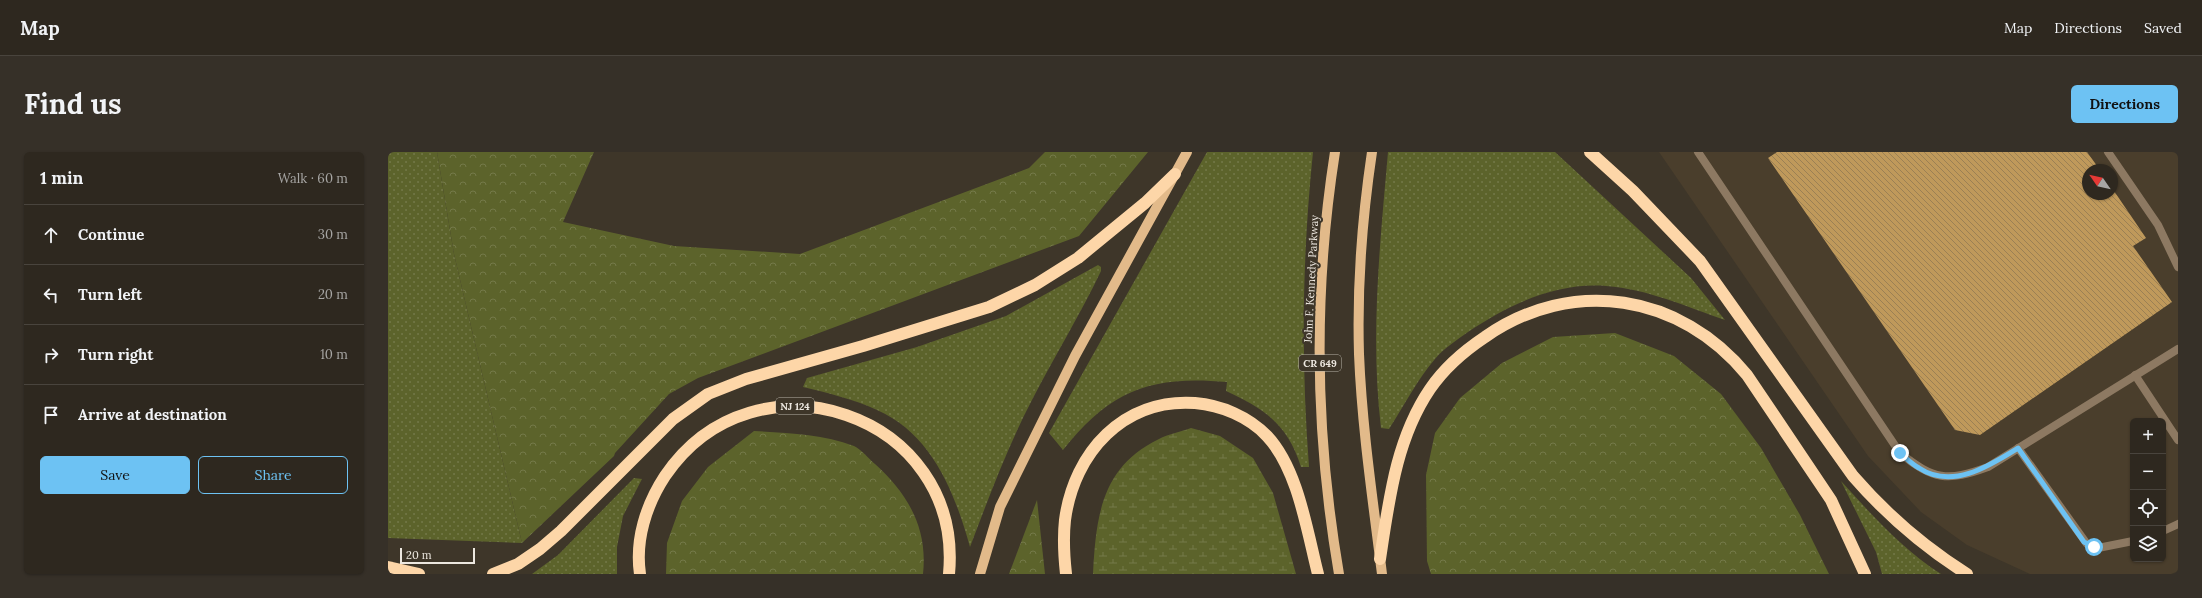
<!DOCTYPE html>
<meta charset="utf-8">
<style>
body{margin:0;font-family:Lora,serif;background:#363028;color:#f1f3f6}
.controls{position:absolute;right:12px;bottom:12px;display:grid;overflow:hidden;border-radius:6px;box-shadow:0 1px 3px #0004}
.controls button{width:36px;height:36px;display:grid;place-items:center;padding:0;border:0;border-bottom:1px solid #49443d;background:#2e281f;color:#f1f3f6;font:20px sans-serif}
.compass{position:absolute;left:1694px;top:12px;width:36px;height:36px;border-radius:50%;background:#2e281f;box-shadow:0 1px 3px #0004;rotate:304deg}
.scale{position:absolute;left:12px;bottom:10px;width:75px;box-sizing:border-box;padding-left:4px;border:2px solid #ede8e0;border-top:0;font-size:11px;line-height:14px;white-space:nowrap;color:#ede8e0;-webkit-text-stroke:3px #3e3629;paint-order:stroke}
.stop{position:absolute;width:12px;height:12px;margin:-9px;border:3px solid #6dc2f3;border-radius:50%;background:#fff}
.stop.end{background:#6dc2f3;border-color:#fff;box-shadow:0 1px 4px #0008}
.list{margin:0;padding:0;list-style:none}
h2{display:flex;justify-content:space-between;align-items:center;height:52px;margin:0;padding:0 16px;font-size:17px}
h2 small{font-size:13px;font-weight:400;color:#a7a6a4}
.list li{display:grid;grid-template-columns:26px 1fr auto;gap:12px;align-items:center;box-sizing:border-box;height:60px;padding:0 16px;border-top:1px solid #49443d}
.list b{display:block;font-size:15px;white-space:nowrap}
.list em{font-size:13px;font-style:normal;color:#a7a6a4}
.actions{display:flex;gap:8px;padding:12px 16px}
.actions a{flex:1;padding:9px 0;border:1px solid #6dc2f3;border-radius:6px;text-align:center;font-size:14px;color:#6dc2f3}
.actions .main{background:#6dc2f3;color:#111}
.icon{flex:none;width:22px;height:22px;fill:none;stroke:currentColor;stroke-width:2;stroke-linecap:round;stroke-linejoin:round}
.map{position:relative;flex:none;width:1790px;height:422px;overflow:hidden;border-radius:6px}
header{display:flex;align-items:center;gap:24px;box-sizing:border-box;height:56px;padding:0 20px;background:#2e281f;border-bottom:1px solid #49443d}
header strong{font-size:19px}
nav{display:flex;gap:22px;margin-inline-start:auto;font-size:14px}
.intro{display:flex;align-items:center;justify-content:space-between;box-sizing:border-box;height:96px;padding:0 24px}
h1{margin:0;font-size:28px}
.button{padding:10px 18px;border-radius:6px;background:#6dc2f3;color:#111;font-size:14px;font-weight:700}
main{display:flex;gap:24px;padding:0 24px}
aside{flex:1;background:#2e281f;border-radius:6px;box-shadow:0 1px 3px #0004}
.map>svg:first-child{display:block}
.built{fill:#4a3e2c;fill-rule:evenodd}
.green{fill:url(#green-dots)}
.forest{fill:url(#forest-crowns)}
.wetland{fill:url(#wetland-marsh)}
.building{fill:url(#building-back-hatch)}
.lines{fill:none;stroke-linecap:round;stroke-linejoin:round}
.lane{stroke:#8d7962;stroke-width:8}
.primary{stroke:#e2ba8a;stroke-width:10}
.highway{stroke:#fdd6a8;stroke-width:12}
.route{stroke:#6dc2f3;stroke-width:5}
.labels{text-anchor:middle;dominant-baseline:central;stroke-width:4;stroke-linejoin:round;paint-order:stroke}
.shield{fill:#3e3629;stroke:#b8b3a9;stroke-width:1}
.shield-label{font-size:10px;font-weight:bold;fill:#ede8e0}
.street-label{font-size:11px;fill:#ede8e0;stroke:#3e3629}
</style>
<header>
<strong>Map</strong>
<nav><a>Map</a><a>Directions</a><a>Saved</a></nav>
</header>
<div class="intro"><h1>Find us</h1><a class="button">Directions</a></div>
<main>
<aside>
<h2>1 min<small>Walk · 60 m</small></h2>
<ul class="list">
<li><svg class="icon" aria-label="ahead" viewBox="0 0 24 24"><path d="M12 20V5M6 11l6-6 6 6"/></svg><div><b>Continue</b></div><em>30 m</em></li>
<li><svg class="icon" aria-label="left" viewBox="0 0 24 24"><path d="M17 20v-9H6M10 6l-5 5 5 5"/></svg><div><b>Turn left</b></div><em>20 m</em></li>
<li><svg class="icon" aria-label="right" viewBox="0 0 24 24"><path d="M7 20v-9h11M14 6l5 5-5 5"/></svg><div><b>Turn right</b></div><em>10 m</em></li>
<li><svg class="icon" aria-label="arrive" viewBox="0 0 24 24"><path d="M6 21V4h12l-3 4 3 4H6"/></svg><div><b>Arrive at destination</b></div></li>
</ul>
<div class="actions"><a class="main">Save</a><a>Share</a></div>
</aside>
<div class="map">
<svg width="1790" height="422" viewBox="0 0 1790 422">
<defs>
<pattern id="green-dots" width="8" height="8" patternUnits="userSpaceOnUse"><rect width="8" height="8" fill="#5c632b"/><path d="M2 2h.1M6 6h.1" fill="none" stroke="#747949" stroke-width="1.8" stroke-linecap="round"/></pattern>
<pattern id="forest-crowns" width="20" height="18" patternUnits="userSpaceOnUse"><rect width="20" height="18" fill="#5c632b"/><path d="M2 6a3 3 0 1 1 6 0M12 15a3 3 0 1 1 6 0" fill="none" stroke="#747949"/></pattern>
<pattern id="wetland-marsh" width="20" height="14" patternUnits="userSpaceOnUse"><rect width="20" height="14" fill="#5c632b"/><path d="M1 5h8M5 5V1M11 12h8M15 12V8" fill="none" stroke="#747949"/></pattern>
<pattern id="building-back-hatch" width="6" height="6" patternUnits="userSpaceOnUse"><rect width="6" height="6" fill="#bf995b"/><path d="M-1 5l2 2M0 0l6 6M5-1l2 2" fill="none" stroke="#9b8054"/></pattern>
</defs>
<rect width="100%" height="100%" fill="#3e3629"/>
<path class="built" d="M1271 0H1790V419L1783 422H1642L1579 393 1533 360 1480 304ZM1700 18H1724V42H1700ZM1745 269H1775V407H1745Z"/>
<g class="green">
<path d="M0 0H49L66 102 134 391 0 386Z"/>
<path d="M819 0H925C914 107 913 208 921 315H913C900 273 877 257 838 239L839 230C764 223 722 238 675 298L661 281Z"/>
<path d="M1000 0H1167L1303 126 1337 168C1299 155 1260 137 1218 134 1168 130 1120 153 1080 180 1069 188 1056 196 1047 207 1029 228 1016 254 1001 277L993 276C982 184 992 92 1000 0Z"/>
<path d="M710 113 713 115V119C692 163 666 205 644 248 619 296 601 345 582 395 567 341 544 282 489 258 465 247 440 241 415 235L419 226 529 195 618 164Z"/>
<path d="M246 326 254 327 235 364 229 395V422H144L170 403Z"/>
<path d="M1453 329C1483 362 1514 397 1553 422H1494L1488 400Z"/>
</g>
<g class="forest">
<path d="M49 0H206L175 70 286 94 412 102 641 16 657 0H760L691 84 310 226 281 242 227 301 226 304 134 391 66 102Z"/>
<path d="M1227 181 1286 204 1333 242 1373 296 1412 363 1441 422H1043L1039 409 1038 323 1047 281 1072 246 1114 211 1165 185Z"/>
<path d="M366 279C400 281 434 282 466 294 473 297 481 307 487 312 520 342 540 376 535 422H278L279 391 294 349 320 315Z"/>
<path d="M649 348 657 422H621Z"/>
</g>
<path class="wetland" d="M803 276 832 284 865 306 885 341 908 422H705C708 365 713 315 771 287 780 282 792 280 803 276Z"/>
<path class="building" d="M1389 0H1699L1712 18H1700V42H1724V36L1758 86 1745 94 1784 150 1592 283 1567 278 1380 6Z"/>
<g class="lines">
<g class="lane">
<path d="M1310 0 1512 301C1546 328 1559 330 1600 315L1790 197"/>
<path d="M1720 0 1770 73 1790 115"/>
<path d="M1747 223 1790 288"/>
<path d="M1630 296 1699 392 1710 396 1745 389"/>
<path d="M1775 379 1790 372"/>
</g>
<g class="primary">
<path d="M947 0C925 140 927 282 951 422"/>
<path d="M984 0C974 67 969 135 971 202 974 276 985 349 994 422"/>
<path d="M592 422 612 355 687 204 799 0"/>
</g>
<g class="highway">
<path d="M1202 0 1245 39 1312 109 1465 324C1498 362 1536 395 1579 422"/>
<path d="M992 407C1001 348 1008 287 1042 237 1057 215 1076 199 1097 185 1184 124 1293 142 1359 223L1443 348 1477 422"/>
<path d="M0 415 31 422"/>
<path d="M105 422 130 412 152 397 173 379 285 267 320 242 358 227 475 194 601 155 647 133 690 106 757 51 787 22"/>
<path d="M252 422C247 388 258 353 277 324 367 191 576 262 561 422"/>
<path d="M678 422C676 404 675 386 677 368 686 300 736 246 807 251 833 253 861 265 879 284 910 317 919 379 930 422"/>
</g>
</g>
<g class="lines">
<path class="route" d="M1512 301C1518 306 1524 312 1531 316 1564 338 1601 314 1630 296L1696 390 1706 395"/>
</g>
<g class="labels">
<g class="shield">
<rect x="911" y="203" width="42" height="16" rx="3"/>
<rect x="388" y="246" width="38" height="16" rx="3"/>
</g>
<g class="shield-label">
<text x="932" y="211">CR 649</text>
<text x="407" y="254">NJ 124</text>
</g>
<g class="street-label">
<text transform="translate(923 127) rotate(-87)">John F. Kennedy Parkway</text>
</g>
</g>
</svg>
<div class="controls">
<button>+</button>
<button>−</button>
<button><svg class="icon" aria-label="locate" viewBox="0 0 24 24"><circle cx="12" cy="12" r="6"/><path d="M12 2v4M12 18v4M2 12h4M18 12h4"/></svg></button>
<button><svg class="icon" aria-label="layers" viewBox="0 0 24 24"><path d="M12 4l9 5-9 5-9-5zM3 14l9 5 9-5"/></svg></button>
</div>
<svg class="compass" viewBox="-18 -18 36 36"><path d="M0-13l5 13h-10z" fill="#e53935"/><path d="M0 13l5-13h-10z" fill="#a7a6a4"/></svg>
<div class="scale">20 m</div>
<div class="stop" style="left:1706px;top:395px"></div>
<div class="stop end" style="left:1512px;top:301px"></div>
</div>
</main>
